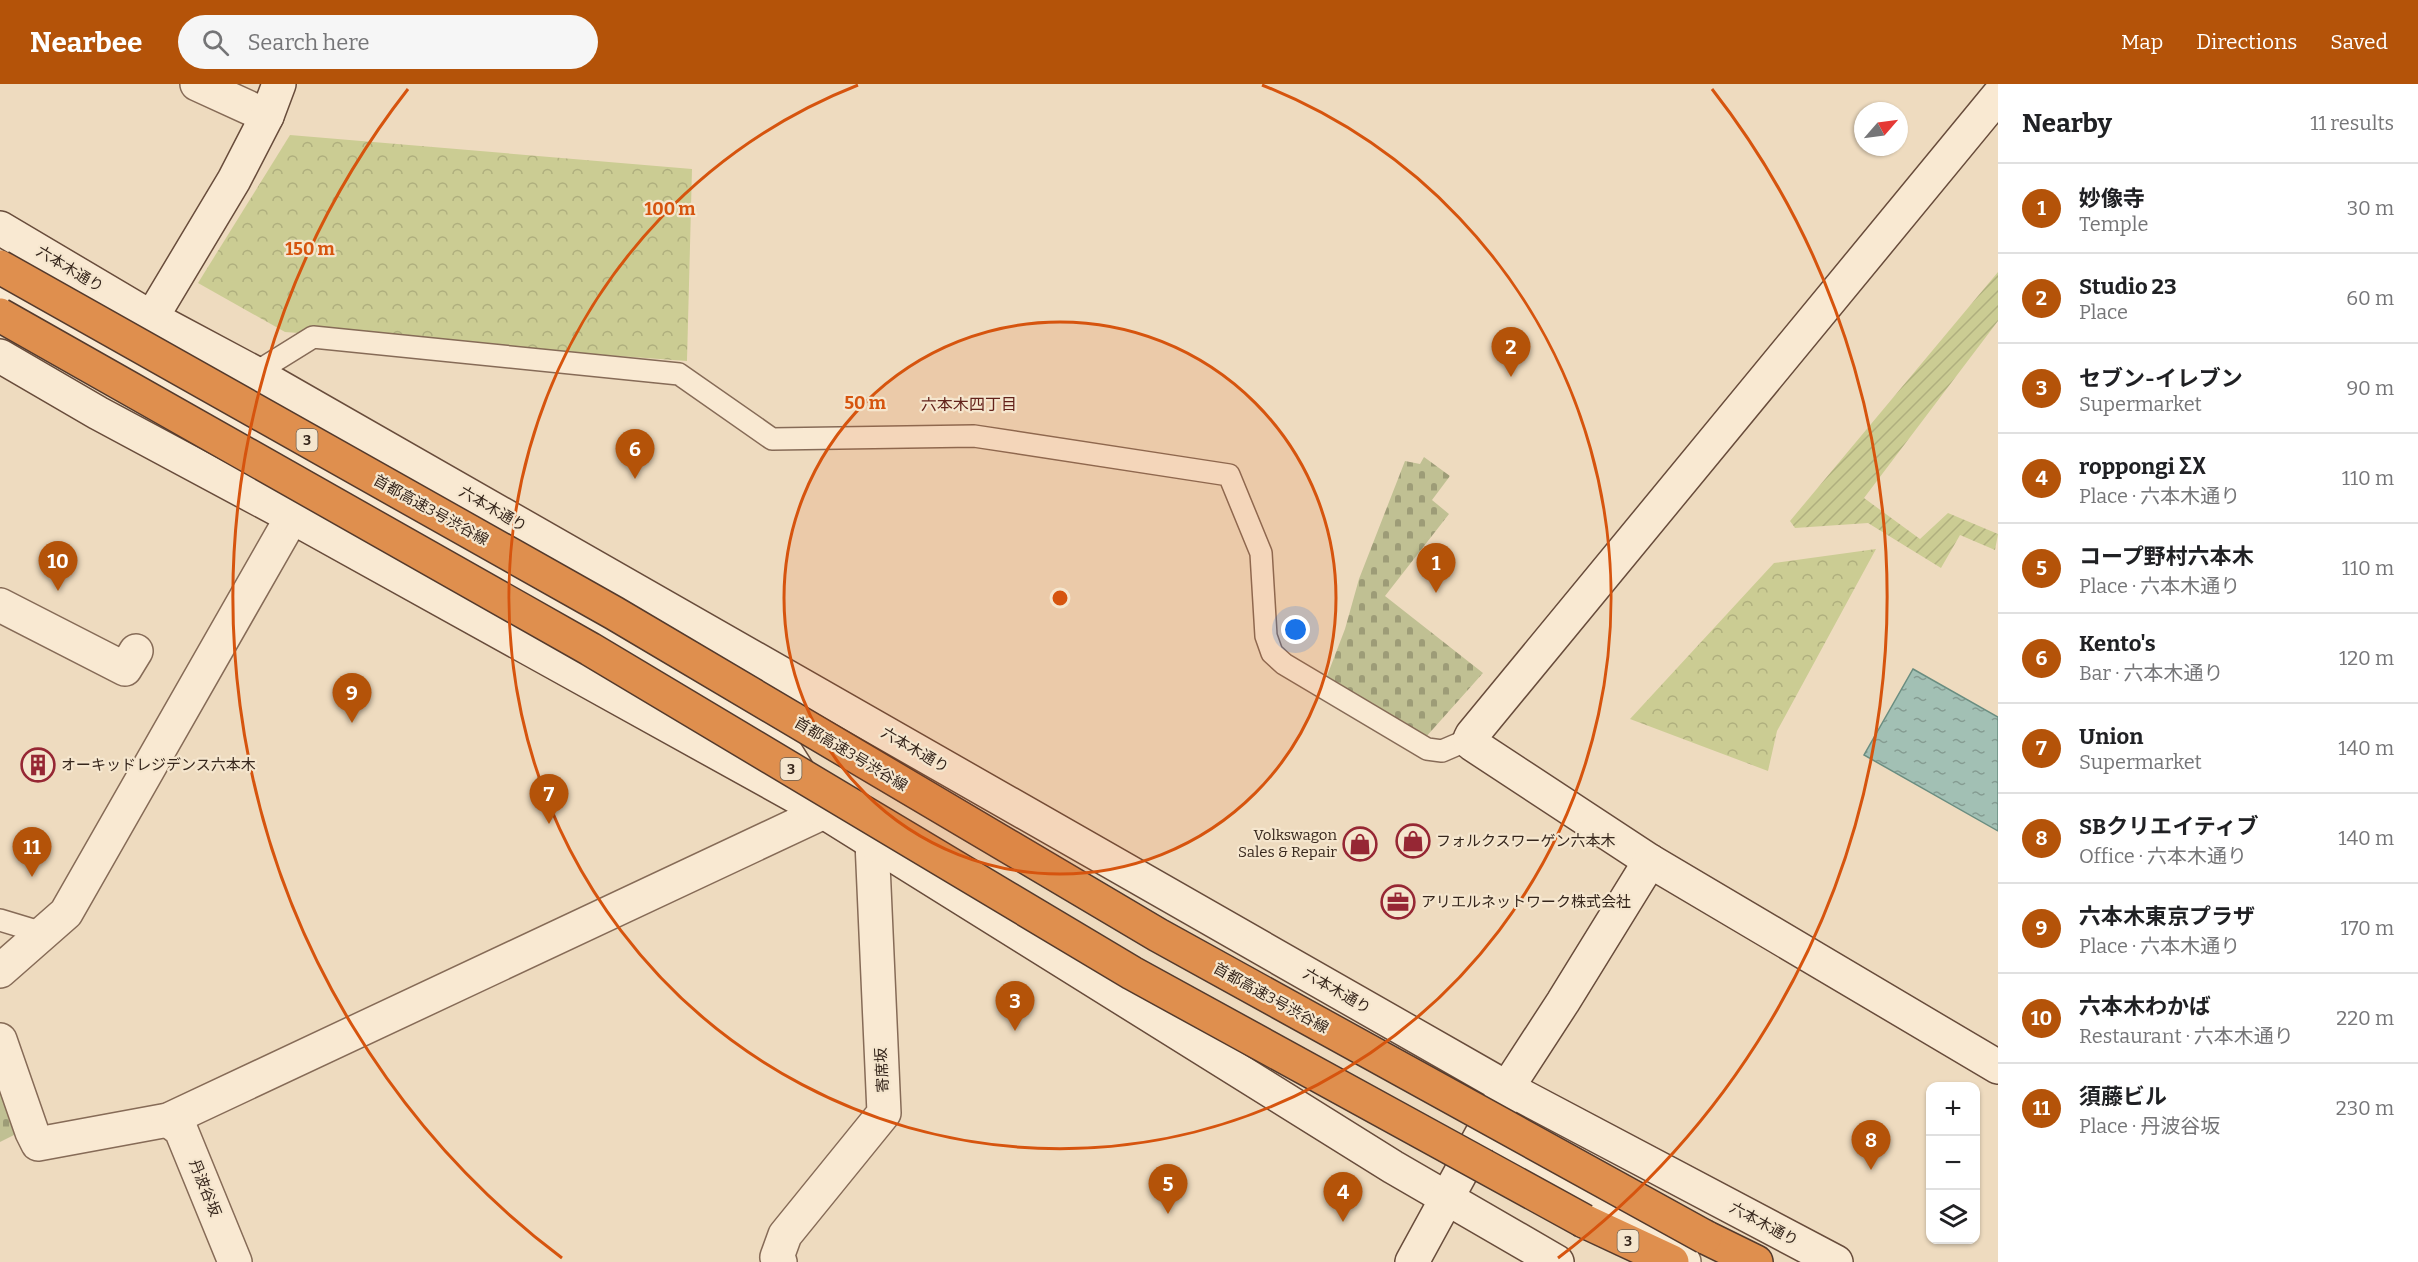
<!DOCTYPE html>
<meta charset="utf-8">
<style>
body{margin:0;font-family:Bitter,"Noto Sans JP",serif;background:#f6f6f6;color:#202124}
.controls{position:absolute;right:18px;bottom:18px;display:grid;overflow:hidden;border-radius:12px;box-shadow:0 2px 4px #0004}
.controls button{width:54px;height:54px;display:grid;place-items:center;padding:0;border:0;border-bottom:2px solid #e0e0e0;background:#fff;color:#202124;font:30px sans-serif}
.compass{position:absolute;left:1854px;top:18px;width:54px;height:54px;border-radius:50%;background:#fff;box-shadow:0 2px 4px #0004;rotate:62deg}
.you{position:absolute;left:1296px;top:546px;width:21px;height:21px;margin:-15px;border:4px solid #fff;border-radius:50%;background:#1a73e8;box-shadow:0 0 0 9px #1a73e833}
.badge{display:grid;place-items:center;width:39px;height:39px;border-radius:50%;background:#b45309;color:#fff;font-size:20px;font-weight:700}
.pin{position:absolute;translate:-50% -50px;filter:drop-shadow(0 2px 3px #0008)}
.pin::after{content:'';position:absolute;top:32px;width:21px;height:18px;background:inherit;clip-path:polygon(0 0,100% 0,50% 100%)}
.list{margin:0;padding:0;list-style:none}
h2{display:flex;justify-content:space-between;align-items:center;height:78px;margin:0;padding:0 24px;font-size:26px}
h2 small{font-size:20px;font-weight:400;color:#757577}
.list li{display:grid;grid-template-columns:39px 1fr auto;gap:18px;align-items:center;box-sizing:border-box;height:90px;padding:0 24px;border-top:2px solid #e0e0e0}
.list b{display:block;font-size:22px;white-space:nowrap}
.list p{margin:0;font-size:20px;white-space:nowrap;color:#757577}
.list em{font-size:20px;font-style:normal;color:#757577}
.icon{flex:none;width:33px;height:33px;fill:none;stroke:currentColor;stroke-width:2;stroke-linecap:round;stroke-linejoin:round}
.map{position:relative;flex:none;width:1998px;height:1178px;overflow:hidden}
header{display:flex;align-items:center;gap:36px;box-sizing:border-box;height:84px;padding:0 30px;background:#b45309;color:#fff}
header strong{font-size:28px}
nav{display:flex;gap:33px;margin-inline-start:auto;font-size:21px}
.search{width:420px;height:54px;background:#f6f6f6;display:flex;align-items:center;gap:15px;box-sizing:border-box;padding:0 21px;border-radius:33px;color:#757577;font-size:22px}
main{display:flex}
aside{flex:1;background:#fff}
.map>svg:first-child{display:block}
.forest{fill:url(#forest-crowns)}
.cemetery{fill:url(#cemetery-stones)}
.garden{fill:url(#garden-furrows)}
.water{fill:url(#water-ripples);stroke:#6a8d80;stroke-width:1.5}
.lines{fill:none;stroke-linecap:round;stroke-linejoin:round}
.lane-casing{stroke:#866b57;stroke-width:24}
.street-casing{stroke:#866b57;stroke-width:36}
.secondary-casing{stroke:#684c3b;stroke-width:36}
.highway-casing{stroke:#543a2c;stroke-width:36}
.lane{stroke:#f9e9d2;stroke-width:21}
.street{stroke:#f9e9d2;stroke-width:33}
.secondary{stroke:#f9e9d2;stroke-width:33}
.highway{stroke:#df8f4e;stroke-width:33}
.highway-bridge-casing{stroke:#543a2c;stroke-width:36;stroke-linecap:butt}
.highway-bridge{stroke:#df8f4e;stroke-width:33}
.ring{fill:none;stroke:#d6540e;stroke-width:3}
.labels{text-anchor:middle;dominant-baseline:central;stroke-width:4.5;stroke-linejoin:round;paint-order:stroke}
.shield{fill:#f5e6ce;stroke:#6f6051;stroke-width:1.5}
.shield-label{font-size:14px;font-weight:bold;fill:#36261c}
.street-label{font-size:15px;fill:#36261c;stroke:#f5e6ce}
.poi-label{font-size:15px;fill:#36261c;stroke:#f5e6ce;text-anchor:start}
.neighbourhood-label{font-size:16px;fill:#63221b;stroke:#f5e6ce}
.centre{fill:#d6540e;stroke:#f5e6ce;stroke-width:3}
.ring-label{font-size:18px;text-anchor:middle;font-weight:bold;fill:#d6540e;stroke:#f5e6ce;stroke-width:4.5;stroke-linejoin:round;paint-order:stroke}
</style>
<header>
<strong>Nearbee</strong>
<div class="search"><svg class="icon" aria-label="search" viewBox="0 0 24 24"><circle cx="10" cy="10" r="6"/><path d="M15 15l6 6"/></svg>Search here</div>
<nav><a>Map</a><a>Directions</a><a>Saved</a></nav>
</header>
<main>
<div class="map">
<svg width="1998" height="1178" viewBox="0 0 1998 1178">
<defs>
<pattern id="forest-crowns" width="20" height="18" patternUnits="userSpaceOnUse" patternTransform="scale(1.5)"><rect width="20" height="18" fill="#cbcc93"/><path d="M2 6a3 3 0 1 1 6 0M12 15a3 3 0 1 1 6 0" fill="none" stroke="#afaf7e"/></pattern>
<pattern id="cemetery-stones" width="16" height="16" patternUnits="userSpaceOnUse" patternTransform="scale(1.5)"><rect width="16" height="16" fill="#c0c093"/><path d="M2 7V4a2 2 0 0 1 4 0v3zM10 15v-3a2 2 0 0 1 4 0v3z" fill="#9d9c77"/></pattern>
<pattern id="garden-furrows" width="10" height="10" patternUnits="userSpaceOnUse" patternTransform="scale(1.5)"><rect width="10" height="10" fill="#cbcc93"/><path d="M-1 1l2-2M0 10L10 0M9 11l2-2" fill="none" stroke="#afaf7e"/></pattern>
<pattern id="water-ripples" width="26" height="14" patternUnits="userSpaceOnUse" patternTransform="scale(1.5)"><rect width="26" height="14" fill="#a2c0b4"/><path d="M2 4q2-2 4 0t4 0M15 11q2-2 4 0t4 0" fill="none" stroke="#859c92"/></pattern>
</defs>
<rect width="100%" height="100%" fill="#eedbbf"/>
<g class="forest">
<path d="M290 51 692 85 687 277 285 248 198 199Z"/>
<path d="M1876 465 1777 647 1768 687 1630 635 1774 479Z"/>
</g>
<g class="cemetery">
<path d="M1424 373 1450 392 1432 416 1449 430 1385 512 1483 589 1425 654 1327 592 1345 545 1359 495 1405 377 1420 380Z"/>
<path d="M0 995 18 1049 0 1058Z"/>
</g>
<path class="garden" d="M1998 188V237L1864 414 1920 455 1948 429 1998 450 1995 466 1960 451 1941 484 1868 439 1795 444 1790 437Z"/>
<path class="water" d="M1913 585 1998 633V747L1864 671Z"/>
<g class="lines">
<g class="lane-casing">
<g id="lane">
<path d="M255 289 313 253 679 290 772 355 974 352 1229 391 1261 469 1266 552 1272 569 1284 580 1427 665 1442 667 1470 655"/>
<path d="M0 836 43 849"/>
</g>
</g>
<g class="street-casing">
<g id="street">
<path d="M197 0 267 32"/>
<path d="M0 521 125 585 136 567"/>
<path d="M0 887 66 829 292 433"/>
<path d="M0 956 32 1048 38 1060 168 1036 824 728"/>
<path d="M1501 1021C1493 1046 1510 1065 1526 1081L1664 1155 1684 1178"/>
<path d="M168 1036 181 1046 235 1178"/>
<path d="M780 1178 777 1173 785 1151 884 1029 872 758"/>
</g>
</g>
<g class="secondary-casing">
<g id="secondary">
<path d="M1998 12 1472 651 1470 655 1472 660 1650 777 1998 983"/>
<path d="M0 144 152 234 255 289 1507 1004 1836 1178"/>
<path d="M0 205 772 646 804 697"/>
<path d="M140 253 234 96 267 32 279 0"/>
<path d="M0 272 98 329 292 433 824 728 1393 1083 1557 1178"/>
<path d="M1412 1178 1507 1004 1563 918 1650 777"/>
</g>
</g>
<g class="highway-casing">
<g id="highway">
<path d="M1584 1137 1672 1178"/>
<path d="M1705 1153 1756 1178"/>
</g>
</g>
<use href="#lane" class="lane"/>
<use href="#street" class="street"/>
<use href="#secondary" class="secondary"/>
<use href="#highway" class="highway"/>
<g class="highway-bridge-casing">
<g id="highway-bridge">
<path d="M0 183 614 529 1158 851 1705 1153"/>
<path d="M0 231 590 565 1132 889 1584 1137"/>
</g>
</g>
<use href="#highway-bridge" class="highway-bridge"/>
</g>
<circle cx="1060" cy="514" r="276" fill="#d6540e" fill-opacity=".12"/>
<g class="ring">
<circle cx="1060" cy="514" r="276"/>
<path d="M1262 1A551 551 0 1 1 858 1"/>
<path d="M562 1174A827 827 0 0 1 408 5M1712 5A827 827 0 0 1 1558 1174"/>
</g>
<defs>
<g id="building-ring" transform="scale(1.725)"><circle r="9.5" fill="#f5e6ce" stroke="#962734" stroke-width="1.5"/><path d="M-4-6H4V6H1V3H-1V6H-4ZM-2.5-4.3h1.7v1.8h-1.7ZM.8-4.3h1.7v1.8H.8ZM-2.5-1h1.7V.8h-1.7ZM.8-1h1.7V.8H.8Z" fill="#962734"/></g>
<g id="shop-ring" transform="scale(1.725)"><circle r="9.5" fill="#f5e6ce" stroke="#962734" stroke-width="1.5"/><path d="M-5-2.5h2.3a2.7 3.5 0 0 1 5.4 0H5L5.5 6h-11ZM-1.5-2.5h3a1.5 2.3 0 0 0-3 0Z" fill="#962734"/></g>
<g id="office-ring" transform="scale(1.725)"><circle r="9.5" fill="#f5e6ce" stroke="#962734" stroke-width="1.5"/><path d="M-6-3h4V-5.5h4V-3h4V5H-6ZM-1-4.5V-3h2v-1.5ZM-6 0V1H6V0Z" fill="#962734"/></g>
</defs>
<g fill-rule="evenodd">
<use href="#building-ring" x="38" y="681"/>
<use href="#shop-ring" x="1413" y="757"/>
<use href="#shop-ring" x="1360" y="760"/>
<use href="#office-ring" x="1398" y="818"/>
</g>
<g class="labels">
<g class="shield">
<rect x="296.5" y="345" width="21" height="22" rx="4.5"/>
<rect x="780.5" y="674" width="21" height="22" rx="4.5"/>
<rect x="1617.5" y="1146" width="21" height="22" rx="4.5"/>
</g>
<g class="shield-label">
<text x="307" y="356">3</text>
<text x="791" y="685">3</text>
<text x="1628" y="1157">3</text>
</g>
<g class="street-label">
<text transform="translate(70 185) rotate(31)">六本木通り</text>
<text transform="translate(493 425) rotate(30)">六本木通り</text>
<text transform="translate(431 426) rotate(29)">首都高速3号渋谷線</text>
<text transform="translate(915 666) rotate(30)">六本木通り</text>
<text transform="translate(851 670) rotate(31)">首都高速3号渋谷線</text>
<text transform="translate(1337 907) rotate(30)">六本木通り</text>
<text transform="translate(1271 914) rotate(29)">首都高速3号渋谷線</text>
<text transform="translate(882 986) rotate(-93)">寄席坂</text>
<text transform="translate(205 1104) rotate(68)">丹波谷坂</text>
<text transform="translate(1764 1140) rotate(28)">六本木通り</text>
</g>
<g class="poi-label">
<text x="61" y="681">オーキッドレジデンス六本木</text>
<text x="1337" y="751" text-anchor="end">Volkswagon<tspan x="1337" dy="17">Sales &amp; Repair</tspan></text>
<text x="1436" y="757">フォルクスワーゲン六本木</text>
<text x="1421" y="818">アリエルネットワーク株式会社</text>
</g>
<g class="neighbourhood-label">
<text x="969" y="320">六本木四丁目</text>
</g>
</g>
<circle cx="1060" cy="514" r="9" class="centre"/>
<g class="ring-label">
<text x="670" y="131">100 m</text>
<text x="310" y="171">150 m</text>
<text x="865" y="325">50 m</text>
</g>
</svg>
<div class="controls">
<button>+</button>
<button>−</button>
<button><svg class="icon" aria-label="layers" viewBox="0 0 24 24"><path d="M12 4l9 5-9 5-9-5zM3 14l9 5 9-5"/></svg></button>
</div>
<svg class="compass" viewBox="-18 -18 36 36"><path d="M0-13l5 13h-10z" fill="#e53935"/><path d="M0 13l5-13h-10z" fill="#757577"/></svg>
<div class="you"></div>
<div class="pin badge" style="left:1436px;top:509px">1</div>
<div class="pin badge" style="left:1511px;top:293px">2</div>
<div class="pin badge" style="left:1015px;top:947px">3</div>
<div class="pin badge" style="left:1343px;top:1138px">4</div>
<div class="pin badge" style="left:1168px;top:1130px">5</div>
<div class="pin badge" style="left:635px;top:395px">6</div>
<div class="pin badge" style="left:549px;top:740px">7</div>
<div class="pin badge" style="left:1871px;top:1086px">8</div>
<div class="pin badge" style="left:352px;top:639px">9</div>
<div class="pin badge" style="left:58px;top:507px">10</div>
<div class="pin badge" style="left:32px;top:793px">11</div>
</div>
<aside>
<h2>Nearby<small>11 results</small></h2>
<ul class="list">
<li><span class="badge">1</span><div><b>妙像寺</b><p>Temple</p></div><em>30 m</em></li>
<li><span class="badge">2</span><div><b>Studio 23</b><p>Place</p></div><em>60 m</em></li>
<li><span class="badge">3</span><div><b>セブン-イレブン</b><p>Supermarket</p></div><em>90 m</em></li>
<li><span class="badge">4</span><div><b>roppongi ΣΧ</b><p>Place · 六本木通り</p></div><em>110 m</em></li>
<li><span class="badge">5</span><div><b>コープ野村六本木</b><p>Place · 六本木通り</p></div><em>110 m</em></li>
<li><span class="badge">6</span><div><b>Kento's</b><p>Bar · 六本木通り</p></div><em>120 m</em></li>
<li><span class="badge">7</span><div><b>Union</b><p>Supermarket</p></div><em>140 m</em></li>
<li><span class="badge">8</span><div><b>SBクリエイティブ</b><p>Office · 六本木通り</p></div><em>140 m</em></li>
<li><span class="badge">9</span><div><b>六本木東京プラザ</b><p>Place · 六本木通り</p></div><em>170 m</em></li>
<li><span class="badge">10</span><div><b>六本木わかば</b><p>Restaurant · 六本木通り</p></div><em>220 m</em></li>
<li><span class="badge">11</span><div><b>須藤ビル</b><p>Place · 丹波谷坂</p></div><em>230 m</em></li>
</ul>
</aside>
</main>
